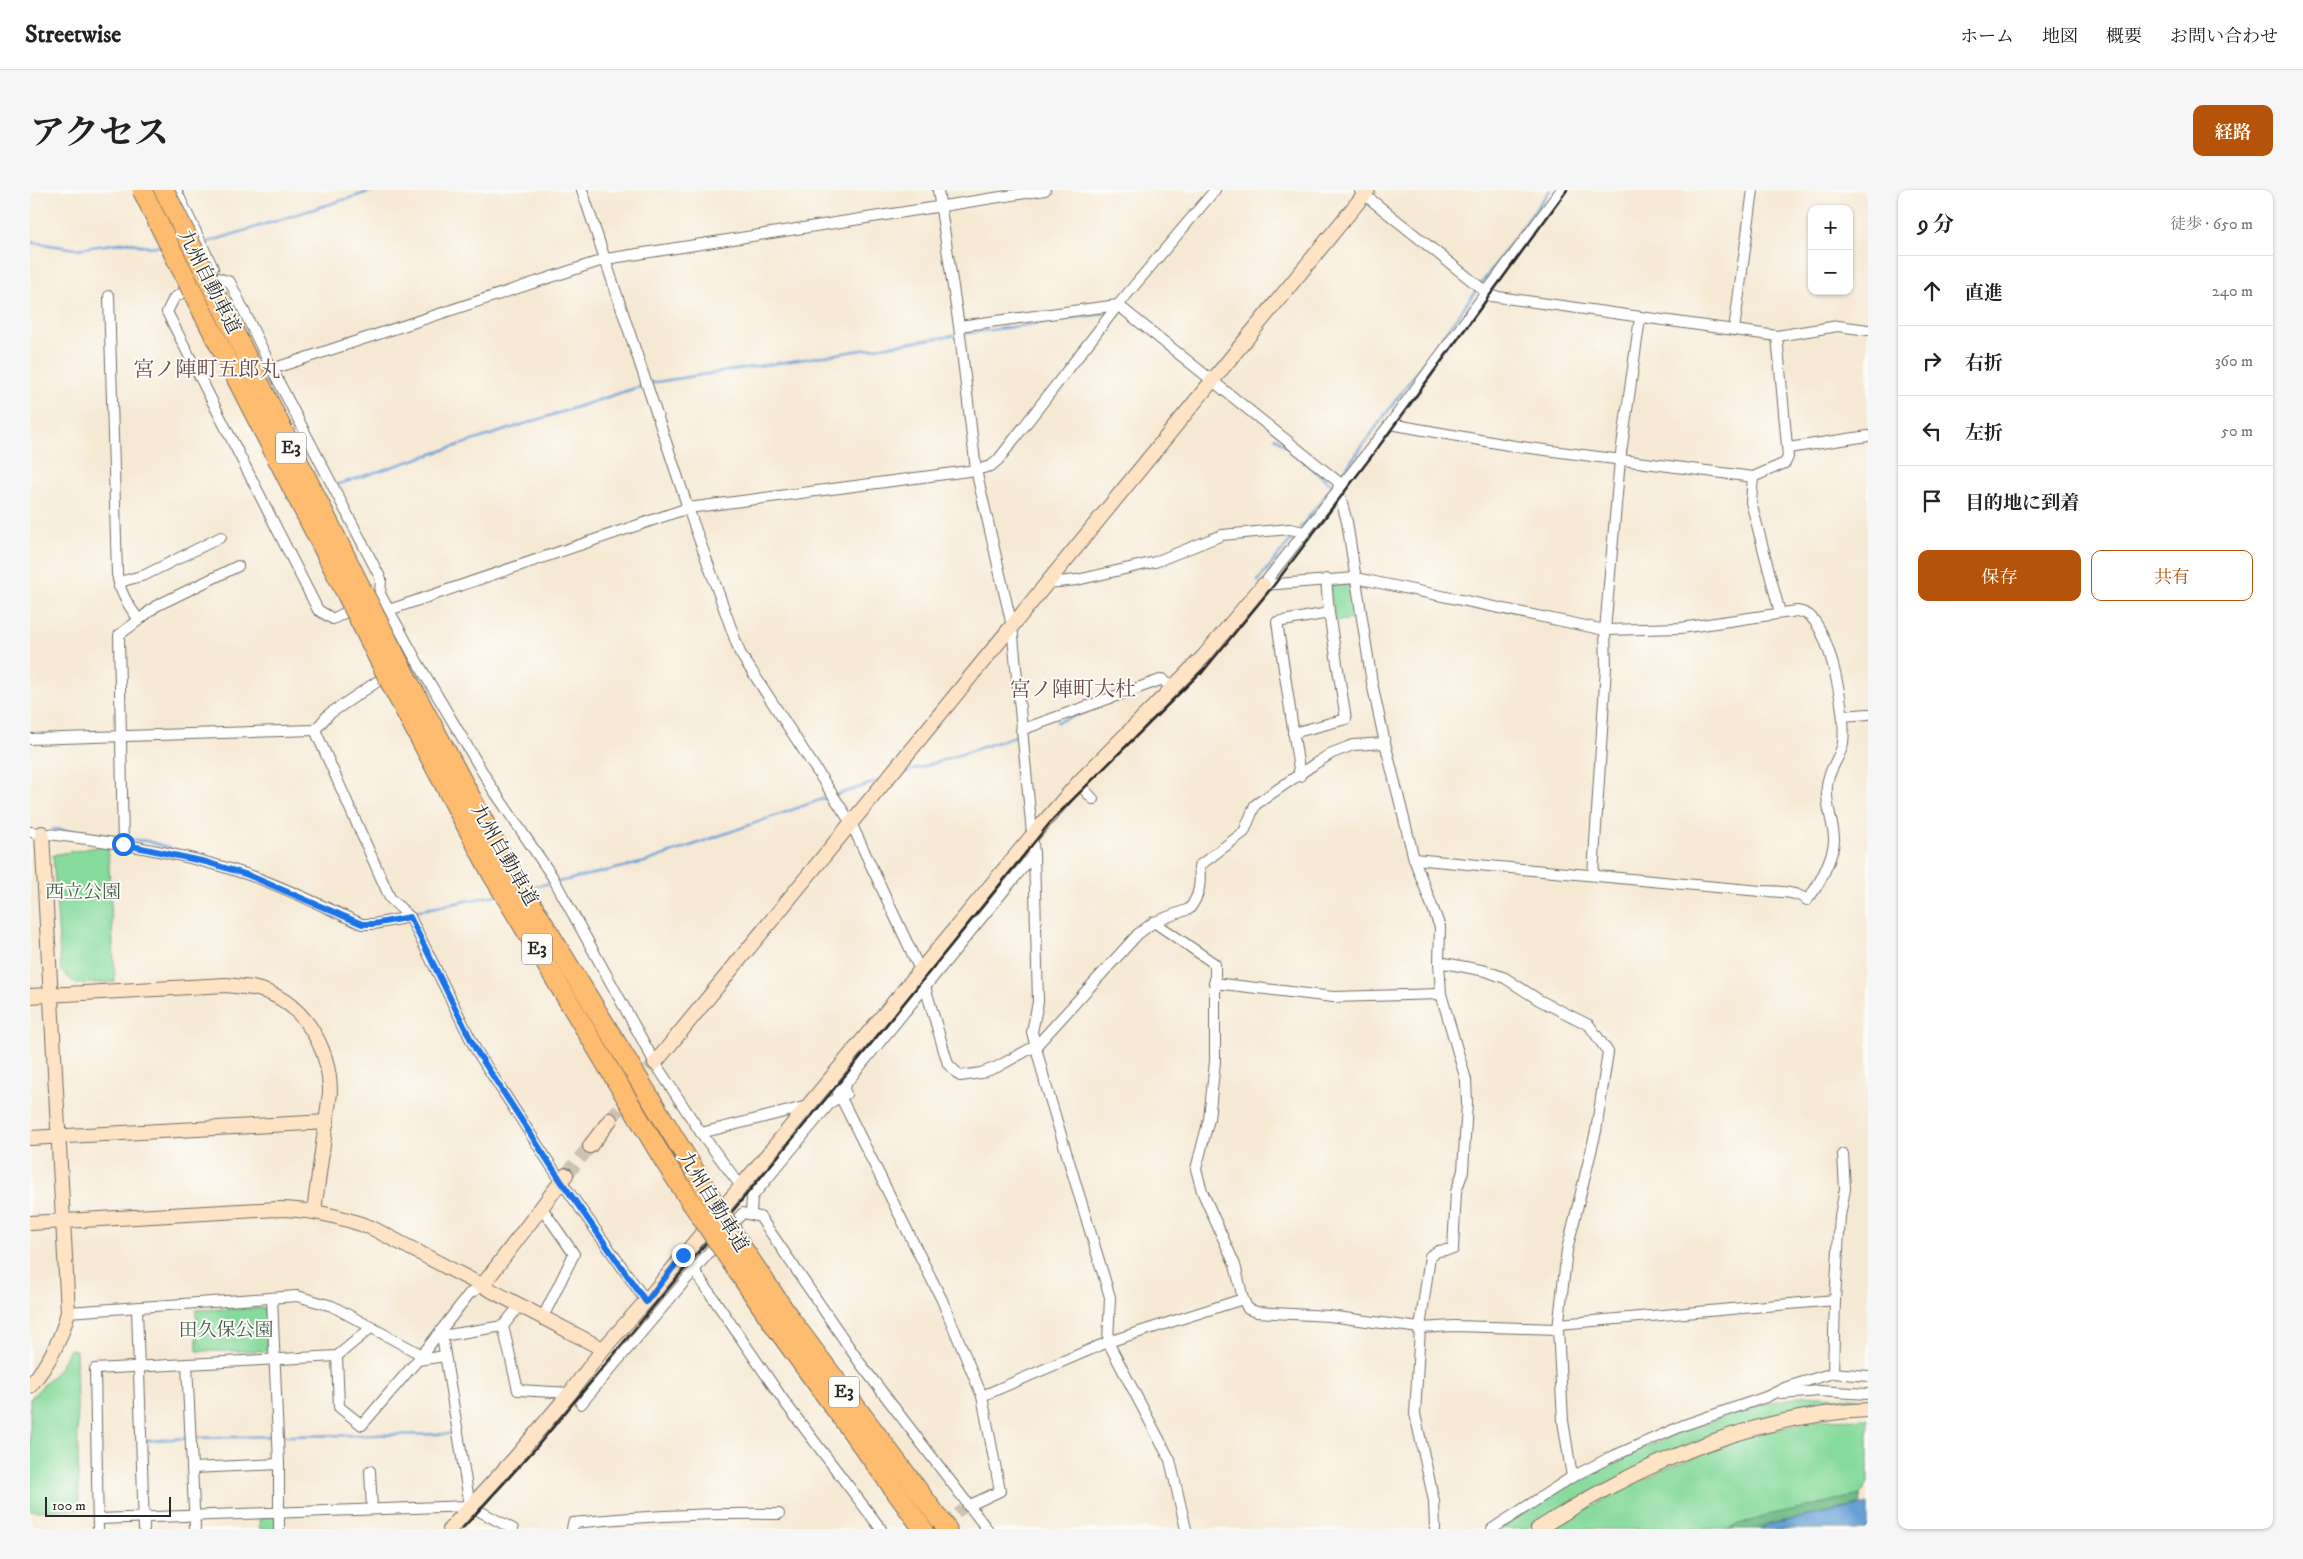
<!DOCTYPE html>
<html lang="ja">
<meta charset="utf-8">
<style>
body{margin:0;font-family:"IM FELL DW Pica","Noto Serif JP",serif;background:#f6f6f6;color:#222}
.controls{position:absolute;right:15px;top:15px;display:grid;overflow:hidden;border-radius:10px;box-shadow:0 1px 4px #0004}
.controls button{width:45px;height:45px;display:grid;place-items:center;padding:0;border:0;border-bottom:1px solid #e0e0e0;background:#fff;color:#222;font:25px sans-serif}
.scale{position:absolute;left:15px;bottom:12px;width:126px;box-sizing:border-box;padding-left:5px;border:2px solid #2b2b2b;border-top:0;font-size:14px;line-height:18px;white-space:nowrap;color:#2b2b2b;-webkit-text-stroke:4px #fdfcf7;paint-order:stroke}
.stop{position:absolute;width:15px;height:15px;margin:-11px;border:4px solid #1a73e8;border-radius:50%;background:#fff}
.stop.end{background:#1a73e8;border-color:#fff;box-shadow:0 1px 5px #0008}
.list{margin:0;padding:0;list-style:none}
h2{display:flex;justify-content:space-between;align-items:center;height:65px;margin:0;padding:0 20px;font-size:21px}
h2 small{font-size:16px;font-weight:400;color:#767676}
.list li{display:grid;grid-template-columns:32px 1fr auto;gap:15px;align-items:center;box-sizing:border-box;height:70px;padding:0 20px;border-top:1px solid #e0e0e0}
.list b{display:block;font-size:19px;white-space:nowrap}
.list em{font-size:16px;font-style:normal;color:#767676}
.actions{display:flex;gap:10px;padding:15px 20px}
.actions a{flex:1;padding:11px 0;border:1px solid #b45309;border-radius:10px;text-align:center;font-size:18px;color:#b45309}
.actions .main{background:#b45309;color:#fff}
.icon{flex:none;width:28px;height:28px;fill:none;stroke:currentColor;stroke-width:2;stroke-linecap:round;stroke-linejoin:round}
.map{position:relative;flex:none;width:1838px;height:1339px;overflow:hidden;border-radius:10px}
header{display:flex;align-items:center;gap:30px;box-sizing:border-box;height:70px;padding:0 25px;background:#fff;border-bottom:1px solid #e0e0e0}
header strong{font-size:24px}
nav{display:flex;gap:28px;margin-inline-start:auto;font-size:18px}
.intro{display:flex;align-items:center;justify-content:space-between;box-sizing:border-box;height:120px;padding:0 30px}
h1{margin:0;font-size:35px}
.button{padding:12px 22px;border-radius:10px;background:#b45309;color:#fff;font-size:18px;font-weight:700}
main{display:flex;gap:30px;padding:0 30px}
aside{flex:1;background:#fff;border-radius:10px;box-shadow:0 1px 4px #0004}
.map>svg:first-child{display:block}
.green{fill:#86da9c;stroke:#588264}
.forest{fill:#6cba84;stroke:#4c7258}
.water{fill:#67a0d6;stroke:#496680}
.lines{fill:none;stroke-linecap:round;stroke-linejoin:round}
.stream{stroke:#67a0d6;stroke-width:2.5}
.street-tunnel{stroke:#cdc3b2;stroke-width:10;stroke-dasharray:10 5;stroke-linecap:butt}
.secondary-tunnel{stroke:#cdc3b2;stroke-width:14;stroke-dasharray:14 7;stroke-linecap:butt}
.street-casing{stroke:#726e66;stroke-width:12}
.secondary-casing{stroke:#726e66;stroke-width:16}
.highway-casing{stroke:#726e66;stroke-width:21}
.street{stroke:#fff;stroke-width:10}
.secondary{stroke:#fee4c5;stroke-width:14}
.highway{stroke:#fdbc6f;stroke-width:19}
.rail{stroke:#2b2b2b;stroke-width:2.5}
.highway-bridge-casing{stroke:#726e66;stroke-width:21;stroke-linecap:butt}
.highway-bridge{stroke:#fdbc6f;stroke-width:19}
.route{stroke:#1a73e8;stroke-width:6}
.labels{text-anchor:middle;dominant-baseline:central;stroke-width:4;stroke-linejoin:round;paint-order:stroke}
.shield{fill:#fdfcf7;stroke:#6a6a68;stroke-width:1}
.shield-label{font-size:18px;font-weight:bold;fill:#2b2b2b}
.street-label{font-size:19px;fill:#2b2b2b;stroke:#fdfcf7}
.park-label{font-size:19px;fill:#46604d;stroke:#fdfcf7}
.quarter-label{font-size:21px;fill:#6b4d4c;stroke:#fdfcf7}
</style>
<header>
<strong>Streetwise</strong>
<nav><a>ホーム</a><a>地図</a><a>概要</a><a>お問い合わせ</a></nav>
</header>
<div class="intro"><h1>アクセス</h1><a class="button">経路</a></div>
<main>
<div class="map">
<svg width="1838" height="1339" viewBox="0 0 1838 1339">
<rect width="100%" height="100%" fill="#fdfcf7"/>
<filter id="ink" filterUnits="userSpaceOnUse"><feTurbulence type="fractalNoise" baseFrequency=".02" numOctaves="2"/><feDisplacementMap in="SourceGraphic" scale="10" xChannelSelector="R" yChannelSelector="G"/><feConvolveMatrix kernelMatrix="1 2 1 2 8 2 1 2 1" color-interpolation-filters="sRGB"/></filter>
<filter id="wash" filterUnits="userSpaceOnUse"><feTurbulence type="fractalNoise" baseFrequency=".0096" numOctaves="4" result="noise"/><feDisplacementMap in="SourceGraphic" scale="20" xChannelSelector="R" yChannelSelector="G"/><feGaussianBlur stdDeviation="1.12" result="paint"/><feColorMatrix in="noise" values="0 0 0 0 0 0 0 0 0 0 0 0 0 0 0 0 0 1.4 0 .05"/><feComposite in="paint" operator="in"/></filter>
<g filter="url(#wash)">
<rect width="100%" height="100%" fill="#f6e9d4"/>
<g class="green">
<path d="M1323 394 1327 429 1305 431 1300 395Z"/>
<path d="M72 656 78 657 85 792 46 794 31 781 23 665Z"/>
<path d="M235 1118 237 1161H167L166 1120Z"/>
<path d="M40 1159 46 1160 49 1320 0 1321V1209L28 1180Z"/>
<path d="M1776 1205 1838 1209V1214C1819 1216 1800 1216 1781 1219 1684 1234 1597 1284 1511 1329L1496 1339H1466C1540 1289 1628 1247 1713 1220 1733 1213 1755 1210 1776 1205Z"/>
<path d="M1838 1229V1293L1830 1305 1739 1325 1698 1339H1517L1642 1275 1723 1245 1788 1230Z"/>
<path d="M246 1326V1339H230L229 1327Z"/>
</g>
<path class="forest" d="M1830 1305 1831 1315 1740 1334 1729 1339H1698L1739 1325Z"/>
<path class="water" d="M1838 1314V1339H1729L1740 1334Z"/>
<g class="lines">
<g class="stream">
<path d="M0 52 46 59 98 52 117 57 132 56"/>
<path d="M175 53 345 0"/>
<path d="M1451 94 1520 0"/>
<path d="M934 144 1077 123"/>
<path d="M620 193 928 145"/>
<path d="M1245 247 1303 296 1270 338"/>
<path d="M1308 289 1448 98"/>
<path d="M309 294 615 195"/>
<path d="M1228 391 1267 342"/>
<path d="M1109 502 1136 495"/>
<path d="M1027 532 1060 521"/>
<path d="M868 585 989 545"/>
<path d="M806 605 849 591"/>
<path d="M23 639 91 648"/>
<path d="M96 649 117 651 147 660"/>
<path d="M528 692 615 672 801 606"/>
<path d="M501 697 522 693"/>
<path d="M381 722 466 705"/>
<path d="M252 1246 420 1244"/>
<path d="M164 1248 246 1246"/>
<path d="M114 1251 159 1248"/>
</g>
</g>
</g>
<g filter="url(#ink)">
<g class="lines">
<path class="street-tunnel" d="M901 1339 938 1316"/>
<g class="secondary-tunnel">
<path d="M580 930 625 873"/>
<path d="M536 985 560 956"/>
</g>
<g class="street-casing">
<g id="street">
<path d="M146 0 183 78"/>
<path d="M552 0 658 318 710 463 821 633 890 780 918 874 930 886 951 883 967 877 1007 855 1108 744 1124 732 1159 719C1170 706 1171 692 1169 676L1214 642 1225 615 1283 575 1302 563 1323 555 1355 553"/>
<path d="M908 0 929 136 946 280 982 436 1004 664 1008 812 1002 842 1015 892 1080 1107 1078 1152 952 1206"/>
<path d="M1330 1 1461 106 1747 146 1808 136 1838 140"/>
<path d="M176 92 188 88 200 92 242 179 351 389 350 404 385 468 462 598 522 686 625 873 671 943 710 995"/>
<path d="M162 97 144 108 137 122 288 420 303 429 350 404"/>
<path d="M79 106 87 384C90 403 98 415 109 430L126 416 208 376"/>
<path d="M929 136 1088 115 1311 294"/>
<path d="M1704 140 1723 0"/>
<path d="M242 179 576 69 1015 0"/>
<path d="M1360 234 1484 256 1723 287 1755 273 1758 267 1747 146"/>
<path d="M1758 258 1838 246"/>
<path d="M1723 287 1721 312 1750 423"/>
<path d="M1308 298 1317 332 1342 493 1355 553 1384 669 1410 737 1409 772 1411 804 1436 890 1437 913 1433 981 1426 1002 1423 1059 1408 1061 1400 1066 1390 1138 1385 1224 1404 1311 1405 1339"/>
<path d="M1018 393 1047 390 1125 372 1192 345 1260 339 1274 342"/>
<path d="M1233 395 1326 388 1575 440 1651 438 1767 421C1772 422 1777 423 1781 427 1801 447 1817 525 1813 553 1810 569 1798 579 1797 596 1795 613 1803 631 1804 648 1805 664 1788 698 1777 710 1764 700 1746 702 1730 701L1384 669"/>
<path d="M1233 395 1360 234 1531 0"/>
<path d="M89 397 93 391 115 385 191 347"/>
<path d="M359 420 658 318 946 280 961 276 968 270 1088 115 1185 0"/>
<path d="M1813 526 1838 524"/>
<path d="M285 540 360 708 380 727 446 860 531 991 616 1111"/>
<path d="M991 540 1133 489 1142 500"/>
<path d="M1263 543 1316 529 1299 423 1296 389"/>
<path d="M0 549 285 540 299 524 360 483"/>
<path d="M1270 586 1247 432 1299 423"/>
<path d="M1048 593 1063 609"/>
<path d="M0 642C73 650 147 661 216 684 255 697 294 717 332 734H344L380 727"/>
<path d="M93 655 89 445 109 430"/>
<path d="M1563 685 1576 477 1575 440 1590 270 1610 128"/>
<path d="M1124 732 1185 774V871L1179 929 1166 979 1172 1001 1205 1075 1213 1109 1218 1119 1227 1122 1299 1126 1390 1138 1424 1136 1528 1139"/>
<path d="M1409 772 1456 781 1475 788 1509 810 1559 835 1578 862 1566 941 1537 1060 1528 1139 1533 1231 1542 1287"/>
<path d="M1184 793 1303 807 1411 804"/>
<path d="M801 888 912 1110 952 1206 970 1301 938 1316"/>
<path d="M671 943 778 916"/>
<path d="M512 1018 544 1064 513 1127"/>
<path d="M721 1024 722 1007 801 912 816 904 813 897 1004 664"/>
<path d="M664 1080 756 1214 851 1339"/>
<path d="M242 1108 249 1274V1339"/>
<path d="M490 1115 473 1136 488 1200 540 1203"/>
<path d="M107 1118 114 1339"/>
<path d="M38 1122 267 1106 302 1116 392 1165"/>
<path d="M1529 1134 1805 1110"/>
<path d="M411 1141 412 1146 473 1136"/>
<path d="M412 1146 440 1316"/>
<path d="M307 1166 309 1217 332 1235 392 1165 439 1104 452 1096"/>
<path d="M388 1170 415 1166"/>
<path d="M157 1174 165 1339"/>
<path d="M1803 1183 1805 1110 1810 1026 1815 999 1813 964"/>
<path d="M1752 1204 1789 1201 1838 1204"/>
<path d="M551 1214 709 1027 713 1023 730 1027 830 1173 957 1339"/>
<path d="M163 1278 249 1274"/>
<path d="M340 1281 342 1319"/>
<path d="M68 1329 440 1316 483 1339"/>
<path d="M68 1339 65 1179 307 1166 342 1137"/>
<path d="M542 1339 543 1333C612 1326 680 1323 749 1324"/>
<path d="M1156 1339 1140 1270 1078 1152 1213 1109"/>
<path d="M1462 1339 1542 1287 1579 1268 1654 1235 1736 1207 1757 1197 1803 1183 1838 1186"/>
</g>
</g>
<g class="secondary-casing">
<g id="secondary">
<path d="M0 806 196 795C205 796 214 797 223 798 272 808 300 857 300 903L284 1021"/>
<path d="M625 873 1338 0"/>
<path d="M0 948 297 932"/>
<path d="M560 956 580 930"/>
<path d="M0 1033 247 1019C281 1019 310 1026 342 1038L573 1159"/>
<path d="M452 1096 536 985"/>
<path d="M0 1196C19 1173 31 1151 38 1122L12 643"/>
<path d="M420 1339 485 1268 540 1203 573 1159 616 1111 1001 647 1048 593 1173 467 1233 395"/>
<path d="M1508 1339C1606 1276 1720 1225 1838 1220"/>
</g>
</g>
<g class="highway-casing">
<g id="highway">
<path d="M192 117 331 398"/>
<path d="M174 125 317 405"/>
<path d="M379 492 475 671 677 1001"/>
<path d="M364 500 462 684 635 972 661 1012"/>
<path d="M715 1062 761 1130 917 1339"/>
<path d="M702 1073 747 1139 893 1339"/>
</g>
</g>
<use href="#street" class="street"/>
<use href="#secondary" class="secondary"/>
<use href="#highway" class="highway"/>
<g class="rail">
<path d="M1171 484 1244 395 1344 263 1537 0"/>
<path d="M432 1339 505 1259 554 1200 828 870 1023 629 1175 478"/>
</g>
<g class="highway-bridge-casing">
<g id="highway-bridge">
<path d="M112 0 174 125"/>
<path d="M134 0 192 117"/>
<path d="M331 398 379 492"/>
<path d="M317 405 364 500"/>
<path d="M677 1001 715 1062"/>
<path d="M661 1012 702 1073"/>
</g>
</g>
<use href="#highway-bridge" class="highway-bridge"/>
</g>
</g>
<g class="lines" filter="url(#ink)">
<path class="route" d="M93 654 176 672 218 685 332 734H344L380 727 446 860 531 991 616 1112 653 1065"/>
</g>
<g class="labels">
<g class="shield">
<rect x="246" y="242.5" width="30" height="31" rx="4"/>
<rect x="492" y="743.5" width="30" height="31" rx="4"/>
<rect x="799" y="1186.5" width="30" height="31" rx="4"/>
</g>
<g class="shield-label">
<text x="261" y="258">E3</text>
<text x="507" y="759">E3</text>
<text x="814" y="1202">E3</text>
</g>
<g class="street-label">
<text transform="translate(179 92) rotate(63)">九州自動車道</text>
<text transform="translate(474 665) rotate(60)">九州自動車道</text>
<text transform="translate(683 1012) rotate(58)">九州自動車道</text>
</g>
<g class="park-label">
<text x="53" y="702">西立公園</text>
<text x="196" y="1140">田久保公園</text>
</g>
<g class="quarter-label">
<text x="177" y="180">宮ノ陣町五郎丸</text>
<text x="1043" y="500">宮ノ陣町大杜</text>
</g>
</g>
</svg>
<div class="controls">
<button>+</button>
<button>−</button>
</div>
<div class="scale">100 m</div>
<div class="stop" style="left:93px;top:654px"></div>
<div class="stop end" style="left:653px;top:1065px"></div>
</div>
<aside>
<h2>9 分<small>徒歩 · 650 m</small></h2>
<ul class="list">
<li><svg class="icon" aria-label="ahead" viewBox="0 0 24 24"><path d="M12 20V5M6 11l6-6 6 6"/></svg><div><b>直進</b></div><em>240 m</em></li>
<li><svg class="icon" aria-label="right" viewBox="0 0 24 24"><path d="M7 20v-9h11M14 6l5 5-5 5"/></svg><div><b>右折</b></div><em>360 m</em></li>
<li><svg class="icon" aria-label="left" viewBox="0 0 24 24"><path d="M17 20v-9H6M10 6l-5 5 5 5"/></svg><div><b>左折</b></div><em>50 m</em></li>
<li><svg class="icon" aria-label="arrive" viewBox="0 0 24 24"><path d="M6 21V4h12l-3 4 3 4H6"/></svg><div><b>目的地に到着</b></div></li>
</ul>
<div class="actions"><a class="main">保存</a><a>共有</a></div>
</aside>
</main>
